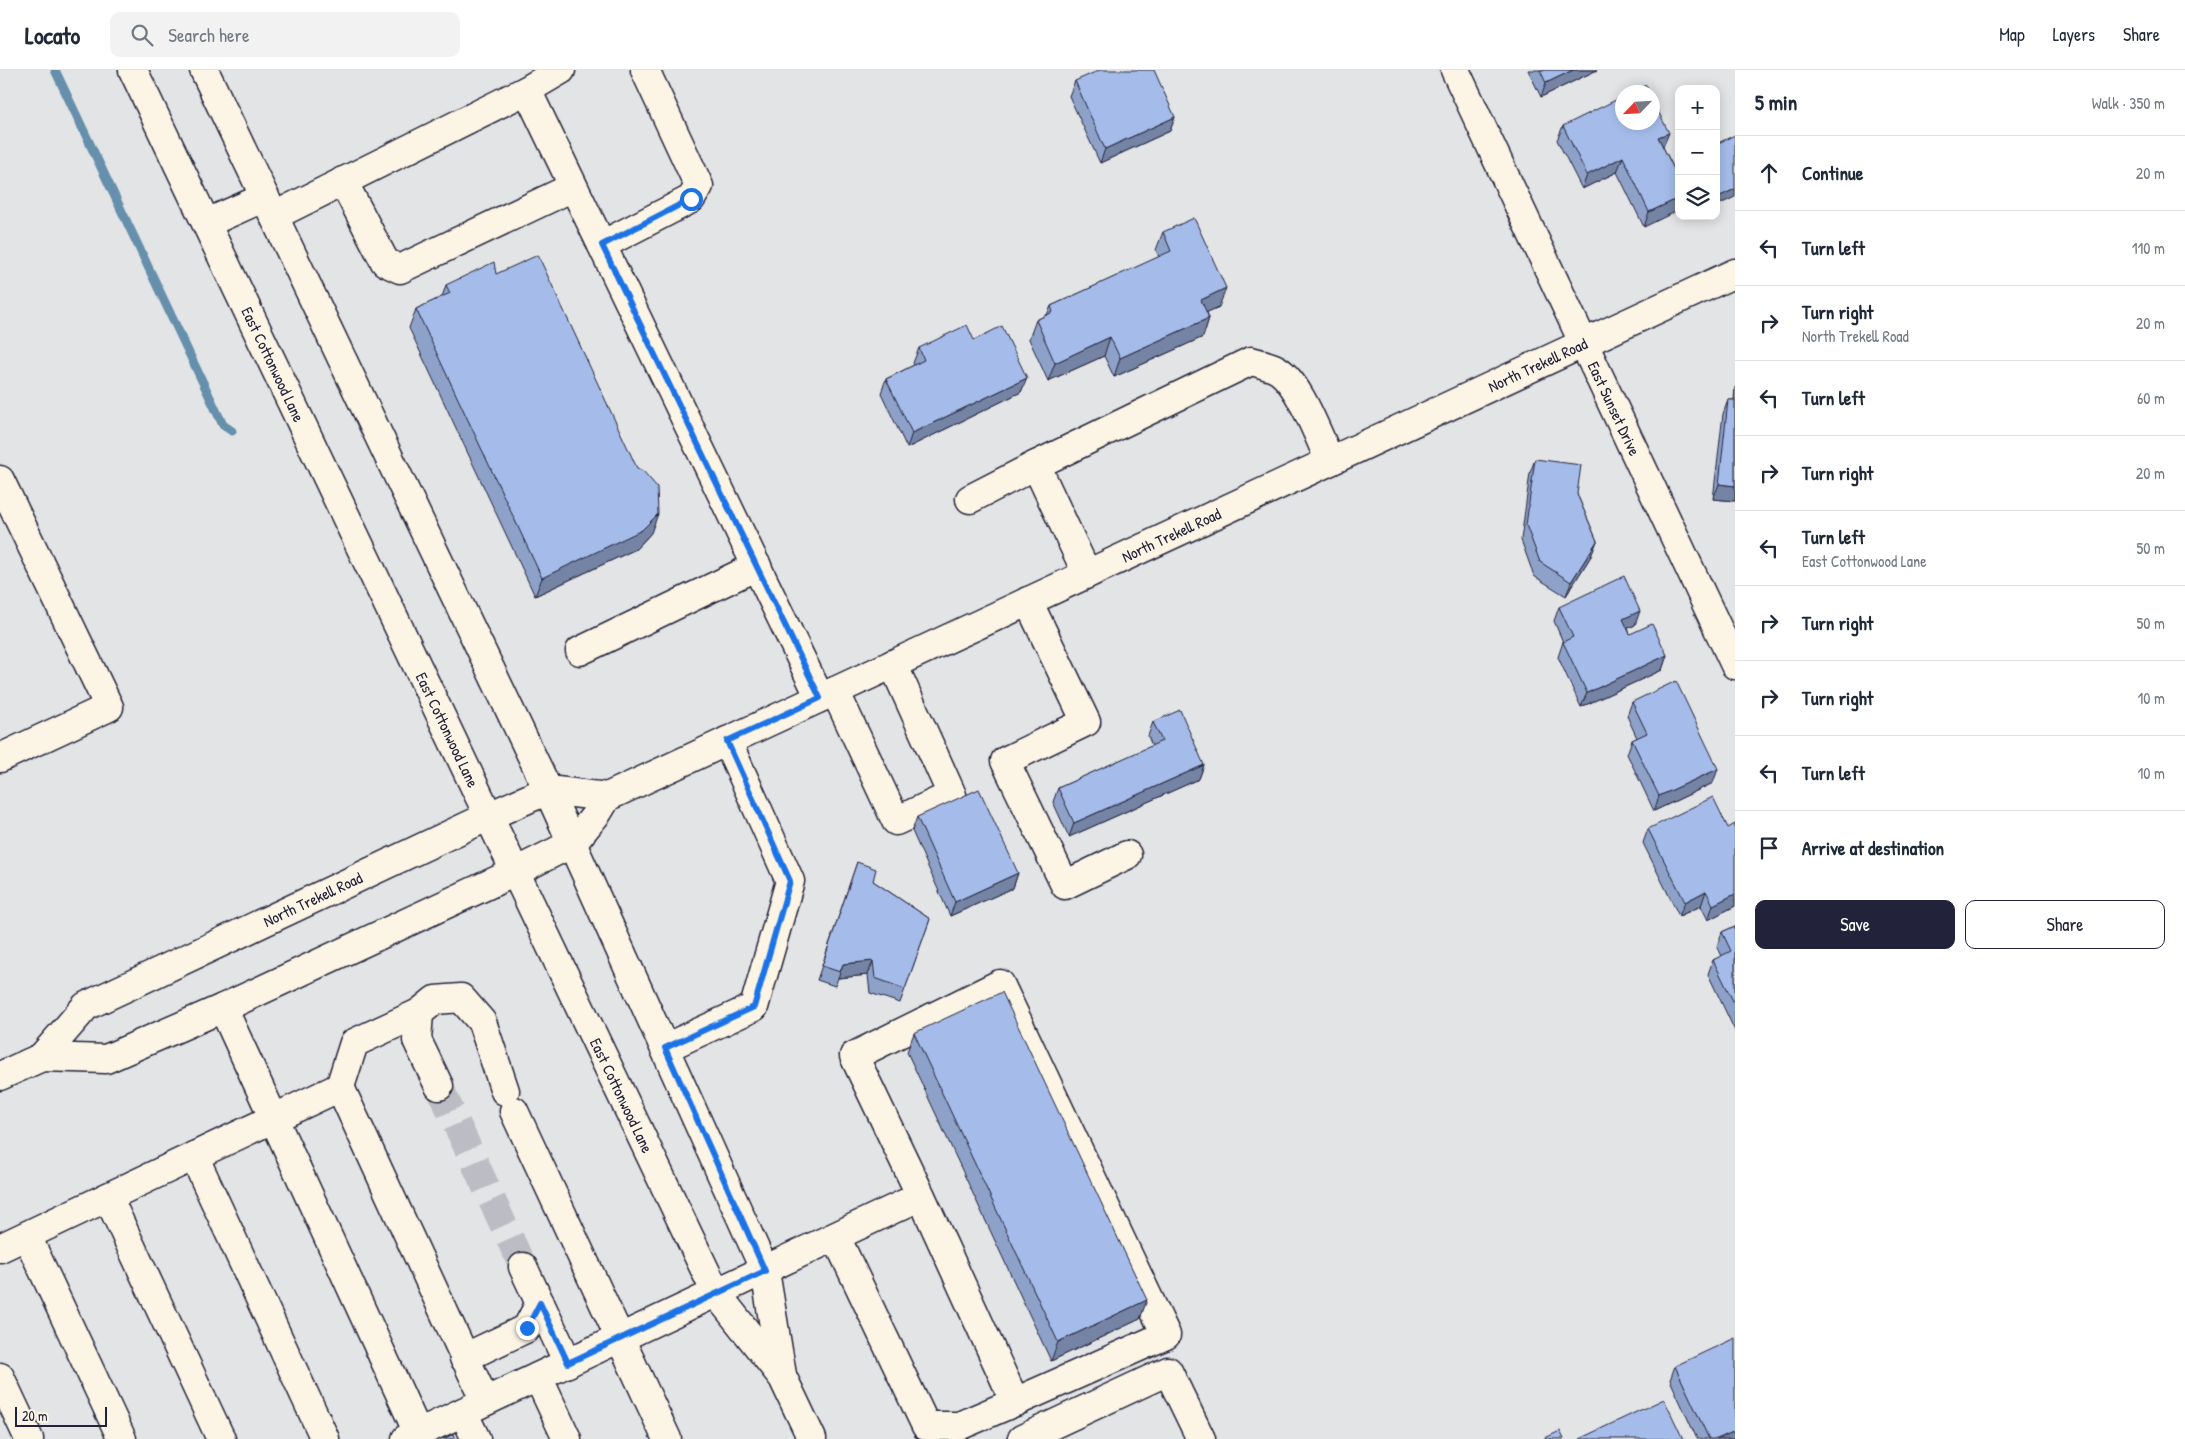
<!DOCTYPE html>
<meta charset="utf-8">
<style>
body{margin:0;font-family:"Patrick Hand",sans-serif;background:#f2f2f3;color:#1f2937}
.controls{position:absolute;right:15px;top:15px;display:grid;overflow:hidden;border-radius:10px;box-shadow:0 2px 12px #0003}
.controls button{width:45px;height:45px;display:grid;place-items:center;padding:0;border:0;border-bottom:1px solid #e0e1e3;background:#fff;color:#1f2937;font:25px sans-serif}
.compass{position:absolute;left:1615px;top:15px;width:45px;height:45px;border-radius:50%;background:#fff;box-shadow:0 2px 12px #0003;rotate:245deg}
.scale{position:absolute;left:15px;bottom:12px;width:92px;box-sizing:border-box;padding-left:5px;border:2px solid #22223b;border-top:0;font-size:14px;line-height:18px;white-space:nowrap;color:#22223b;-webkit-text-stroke:4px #fcf5e5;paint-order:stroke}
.stop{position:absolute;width:15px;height:15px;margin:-11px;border:4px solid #1a73e8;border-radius:50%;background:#fff}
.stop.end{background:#1a73e8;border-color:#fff;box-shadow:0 1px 5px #0008}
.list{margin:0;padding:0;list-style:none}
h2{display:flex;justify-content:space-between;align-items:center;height:65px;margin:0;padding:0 20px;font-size:21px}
h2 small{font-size:16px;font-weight:400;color:#747a83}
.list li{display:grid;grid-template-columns:32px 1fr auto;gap:15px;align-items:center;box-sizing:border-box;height:75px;padding:0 20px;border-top:1px solid #e0e1e3}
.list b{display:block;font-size:19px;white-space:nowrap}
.list p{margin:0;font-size:16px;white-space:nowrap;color:#747a83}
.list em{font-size:16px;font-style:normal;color:#747a83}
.actions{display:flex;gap:10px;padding:15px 20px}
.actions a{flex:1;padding:11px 0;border:1px solid #22223b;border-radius:10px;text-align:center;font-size:18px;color:#22223b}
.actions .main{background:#22223b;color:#fff}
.icon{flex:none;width:28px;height:28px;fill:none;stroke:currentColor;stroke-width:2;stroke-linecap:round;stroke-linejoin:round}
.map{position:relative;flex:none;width:1735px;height:1369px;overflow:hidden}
header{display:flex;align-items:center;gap:30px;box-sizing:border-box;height:70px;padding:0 25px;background:#fff;border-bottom:1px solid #e0e1e3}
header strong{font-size:24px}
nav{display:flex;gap:28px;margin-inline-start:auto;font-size:18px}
.search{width:350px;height:45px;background:#f2f2f3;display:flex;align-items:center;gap:12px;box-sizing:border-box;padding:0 18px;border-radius:10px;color:#747a83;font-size:19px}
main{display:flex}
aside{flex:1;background:#fff}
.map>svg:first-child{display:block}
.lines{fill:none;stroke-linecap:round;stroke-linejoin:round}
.stream{stroke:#668fab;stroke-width:9}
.minor-tunnel{stroke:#bcbdc4;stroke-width:28;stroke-dasharray:28 14;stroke-linecap:butt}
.minor-casing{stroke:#22223b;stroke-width:31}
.major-casing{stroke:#22223b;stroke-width:31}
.minor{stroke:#fcf5e5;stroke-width:28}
.major{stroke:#fcf5e5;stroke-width:28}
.wall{fill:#8ea2c9;stroke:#22223b}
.shaded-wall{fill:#7484a4;stroke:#22223b}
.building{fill:#a5bcea;stroke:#22223b}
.route{stroke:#1a73e8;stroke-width:6}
.labels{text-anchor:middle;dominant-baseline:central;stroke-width:4.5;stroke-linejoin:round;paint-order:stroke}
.street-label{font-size:16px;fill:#22223b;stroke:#fcf5e5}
</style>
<header>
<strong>Locato</strong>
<div class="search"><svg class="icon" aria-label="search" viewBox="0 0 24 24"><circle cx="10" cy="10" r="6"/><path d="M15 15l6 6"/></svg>Search here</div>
<nav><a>Map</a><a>Layers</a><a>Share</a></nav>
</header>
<main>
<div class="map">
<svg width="1735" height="1369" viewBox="0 0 1735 1369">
<rect width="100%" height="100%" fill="#e2e4e6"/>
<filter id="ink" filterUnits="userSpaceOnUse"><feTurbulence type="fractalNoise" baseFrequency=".02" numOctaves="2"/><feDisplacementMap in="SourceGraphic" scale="10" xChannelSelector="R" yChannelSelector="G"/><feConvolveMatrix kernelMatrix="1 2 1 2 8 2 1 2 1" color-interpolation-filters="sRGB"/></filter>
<g filter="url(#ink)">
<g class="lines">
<path class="stream" d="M55 0 223 355 232 361"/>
<path class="minor-tunnel" d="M439 1016 523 1197"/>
<g class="minor-casing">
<g id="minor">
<path d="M561 0 527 20 820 628"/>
<path id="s1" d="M1455 0 1735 595"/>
<path d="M343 111 385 192 400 199 573 117"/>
<path d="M274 146 527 20"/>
<path d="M602 175 691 129 699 116 645 0"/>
<path d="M0 410 109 637 0 688"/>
<path d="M970 429 1036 395"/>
<path d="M1087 504 1036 395 1251 291C1259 293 1267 295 1274 298 1298 308 1319 368 1330 391"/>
<path d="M1028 531 1086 652 1005 691 1065 815 1127 785"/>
<path d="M580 581 757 496"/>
<path d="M835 621 896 751 952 725 893 594"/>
<path d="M223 938 418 1363"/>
<path d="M665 978 754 937 790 811 727 671"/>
<path d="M439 1016 417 970 419 943 435 930 461 928 482 952 505 1021"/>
<path d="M340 1017 354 973 419 943"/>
<path d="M514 1041 667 1369"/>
<path d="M194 1086 325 1369"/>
<path d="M108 1127 221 1369"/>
<path d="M27 1166 122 1369"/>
<path d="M836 1167 926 1356H959L1015 1332"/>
<path d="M0 1178 340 1017 485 1331"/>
<path d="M523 1197 568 1293"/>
<path d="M464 1288 527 1258 540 1233"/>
<path d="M0 1307 29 1369"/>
<path d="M538 1307 567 1369"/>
<path d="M463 1342 476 1369"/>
<path d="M406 1369 921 1126 1015 1332 1166 1265 1000 914 854 986 921 1126"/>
<path d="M1022 1369 1168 1301 1201 1369"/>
</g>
</g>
<g class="major-casing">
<g id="major">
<path id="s2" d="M133 0 716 1223 783 1308 812 1369"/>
<path d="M204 0 548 720 765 1201 782 1305"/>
<path d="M207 153 265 127"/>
<path id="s3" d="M42 987 106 989 223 938 515 802 573 773 598 742 607 727 1735 203"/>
<path id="s4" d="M0 1006 42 987 86 936 489 746 548 720 607 727"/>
</g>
</g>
<use href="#minor" class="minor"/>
<use href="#major" class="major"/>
</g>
<g class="wall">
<path d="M1528 0H1597L1541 27Z"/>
<path d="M1075 11 1175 47 1170 61 1100 93 1069 26Z"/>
<path d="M1563 56 1663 77 1679 109 1644 157 1617 102 1582 119 1557 70Z"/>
<path d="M1163 162 1219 237 1207 242 1209 248 1203 267 1114 307 1104 286 1048 311 1029 269 1036 250 1047 245 1051 236 1159 187 1156 180Z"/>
<path d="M496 204 651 463 636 479 535 526 409 258 416 239 442 227 446 215Z"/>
<path d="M974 270 1027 308 1021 322 907 378 881 323 886 309 914 295 913 293 919 278Z"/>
<path d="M1735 317V431L1713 429 1723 344 1728 330H1734Z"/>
<path d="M1535 389 1577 424 1597 471 1591 486 1566 526 1534 506 1521 470 1530 403Z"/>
<path d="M1559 537 1635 555 1628 558 1630 564 1667 585 1662 600 1581 637 1558 587 1563 572 1554 551Z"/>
<path d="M1632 632 1713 713 1654 741 1627 684 1632 670 1637 668 1627 646Z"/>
<path d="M1153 652 1204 695 1199 709 1069 767 1053 732 1058 718 1152 676 1148 666Z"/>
<path d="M917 747 1018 803 1013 818 950 846 912 761Z"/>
<path d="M1648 759 1735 836 1708 850 1701 836 1679 846 1643 773Z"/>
<path d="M857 792 873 811 930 849 900 933 870 923 868 905 838 908 835 916 817 910Z"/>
<path d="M1735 856V961L1708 904 1713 890 1722 886 1717 876 1722 862Z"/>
<path d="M914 963 1140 1249 1051 1291 907 982Z"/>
<path d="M1675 1296 1735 1369H1697L1670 1310Z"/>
</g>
<g class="shaded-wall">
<path d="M1573 0H1597L1541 27 1546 13Z"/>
<path d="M1175 47 1170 61 1100 93 1105 79Z"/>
<path d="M1669 63 1663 77 1658 67Z"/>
<path d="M1623 87 1617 102 1582 119 1587 105Z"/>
<path d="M1735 119V127L1716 136V128Z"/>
<path d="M1679 128V140L1644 157 1649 142Z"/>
<path d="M1226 218 1219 237 1194 248 1201 230Z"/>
<path d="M1209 248 1203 267 1114 307 1120 288Z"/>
<path d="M1110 267 1104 286 1048 311 1055 293Z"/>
<path d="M1027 308 1021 322 907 378 912 363Z"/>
<path d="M1719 414 1735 416V431L1713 429Z"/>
<path d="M658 444 651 463 636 479 535 526 542 508Z"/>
<path d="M1597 471 1591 486 1566 526 1571 512Z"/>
<path d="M1640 541 1635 555 1618 563 1623 549Z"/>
<path d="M1667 585 1662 600 1581 637 1587 623Z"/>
<path d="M1204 695 1199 709 1069 767 1074 753Z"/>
<path d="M1718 699 1713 713 1654 741 1659 726Z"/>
<path d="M1018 803 1013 818 950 846 955 832Z"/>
<path d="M1706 821 1701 836 1679 846 1685 832Z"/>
<path d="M1735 824V836L1708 850 1713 835Z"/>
<path d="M873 891 868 905 838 908 843 894Z"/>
<path d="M1147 1230 1140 1249 1051 1291 1058 1272Z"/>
<path d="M1735 1361V1369H1717Z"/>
</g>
<g class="building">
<path d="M1100 0H1154L1175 47 1105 79 1075 11Z"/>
<path d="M1540 0H1573L1546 13Z"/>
<path d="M1646 15 1649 22H1632Z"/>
<path d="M1622 27V52H1652V29L1669 63 1658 67 1679 109V128L1649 142 1623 87 1587 105 1563 56Z"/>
<path d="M1735 65V119L1716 128V74Z"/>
<path d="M1194 148 1226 218 1201 230 1209 248 1120 288 1110 267 1055 293 1036 250 1053 242 1051 236 1171 181 1163 162Z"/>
<path d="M538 185 637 398 643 401 657 417 658 444 642 460 542 508 416 239 450 223 446 215 494 192 496 204Z"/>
<path d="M967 255 974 270 1002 256 1027 308 912 363 886 309 924 290 919 278Z"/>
<path d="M1728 330H1735V416L1719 414Z"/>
<path d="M1535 389 1581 395 1577 424 1597 471 1571 512 1540 492 1526 455Z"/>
<path d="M1624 506 1640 541 1623 549 1630 564 1652 554 1667 585 1587 623 1563 572 1573 567 1559 537Z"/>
<path d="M1676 611 1718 699 1659 726 1632 670 1647 663 1632 632Z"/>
<path d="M1180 640 1204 695 1074 753 1058 718 1162 671 1153 652Z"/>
<path d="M979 719 1018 803 955 832 917 747Z"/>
<path d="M1713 727 1728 758 1735 754V824L1713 835 1706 821 1685 832 1648 759Z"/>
<path d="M857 792 876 799 873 811 930 849 905 919 875 908 873 891 843 894 840 902 822 896Z"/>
<path d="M1735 856V935L1713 890 1731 881 1722 862Z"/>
<path d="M1002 922 1147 1230 1058 1272 914 963Z"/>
<path d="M1735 1268V1361L1717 1369H1709L1675 1296Z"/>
<path d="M1664 1329 1683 1369H1579Z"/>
<path d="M1560 1361 1564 1369H1543Z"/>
<path d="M454 1364 456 1369H443Z"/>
</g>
</g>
<g class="lines" filter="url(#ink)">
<path class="route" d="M527 1258 540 1233 568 1293 765 1201 665 978 754 937 790 811 727 671 820 628 602 175 691 129"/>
</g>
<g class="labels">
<g class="street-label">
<text stroke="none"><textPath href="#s2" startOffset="326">East Cottonwood Lane</textPath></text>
<text stroke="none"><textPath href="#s3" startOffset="1662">North Trekell Road</textPath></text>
<text stroke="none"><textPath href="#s1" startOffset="374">East Sunset Drive</textPath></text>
<text stroke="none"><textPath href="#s3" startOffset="1258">North Trekell Road</textPath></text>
<text stroke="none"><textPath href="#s2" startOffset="731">East Cottonwood Lane</textPath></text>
<text stroke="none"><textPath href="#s4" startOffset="364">North Trekell Road</textPath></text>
<text stroke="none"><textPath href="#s2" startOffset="1136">East Cottonwood Lane</textPath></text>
</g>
</g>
</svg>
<div class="controls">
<button>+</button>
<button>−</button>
<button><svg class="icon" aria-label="layers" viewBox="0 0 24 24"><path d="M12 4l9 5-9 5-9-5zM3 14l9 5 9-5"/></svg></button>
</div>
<svg class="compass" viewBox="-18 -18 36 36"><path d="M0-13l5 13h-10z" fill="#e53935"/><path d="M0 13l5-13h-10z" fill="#747a83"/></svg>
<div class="scale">20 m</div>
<div class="stop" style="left:691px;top:129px"></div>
<div class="stop end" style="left:527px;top:1258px"></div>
</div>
<aside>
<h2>5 min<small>Walk · 350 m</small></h2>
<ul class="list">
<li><svg class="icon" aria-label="ahead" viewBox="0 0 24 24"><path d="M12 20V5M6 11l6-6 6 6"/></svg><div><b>Continue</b></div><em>20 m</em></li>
<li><svg class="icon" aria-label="left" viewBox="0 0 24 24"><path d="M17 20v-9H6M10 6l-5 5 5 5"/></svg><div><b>Turn left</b></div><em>110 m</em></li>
<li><svg class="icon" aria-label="right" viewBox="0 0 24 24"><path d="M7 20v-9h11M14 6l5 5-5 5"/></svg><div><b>Turn right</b><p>North Trekell Road</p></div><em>20 m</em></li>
<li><svg class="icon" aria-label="left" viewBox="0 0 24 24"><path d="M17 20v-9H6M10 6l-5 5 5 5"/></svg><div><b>Turn left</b></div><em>60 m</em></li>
<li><svg class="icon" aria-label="right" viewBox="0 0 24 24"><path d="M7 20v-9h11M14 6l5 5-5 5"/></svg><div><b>Turn right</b></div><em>20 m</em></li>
<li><svg class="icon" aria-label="left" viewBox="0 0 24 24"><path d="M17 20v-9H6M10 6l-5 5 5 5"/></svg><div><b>Turn left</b><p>East Cottonwood Lane</p></div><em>50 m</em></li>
<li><svg class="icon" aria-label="right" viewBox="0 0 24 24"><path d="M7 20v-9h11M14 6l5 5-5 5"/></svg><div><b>Turn right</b></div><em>50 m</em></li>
<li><svg class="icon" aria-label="right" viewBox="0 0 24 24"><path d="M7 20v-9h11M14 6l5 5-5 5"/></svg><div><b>Turn right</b></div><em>10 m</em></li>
<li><svg class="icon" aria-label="left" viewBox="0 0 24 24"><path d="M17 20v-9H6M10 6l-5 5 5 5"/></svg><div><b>Turn left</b></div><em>10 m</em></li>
<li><svg class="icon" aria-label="arrive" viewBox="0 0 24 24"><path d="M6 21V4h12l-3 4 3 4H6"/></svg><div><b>Arrive at destination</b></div></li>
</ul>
<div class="actions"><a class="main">Save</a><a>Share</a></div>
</aside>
</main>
